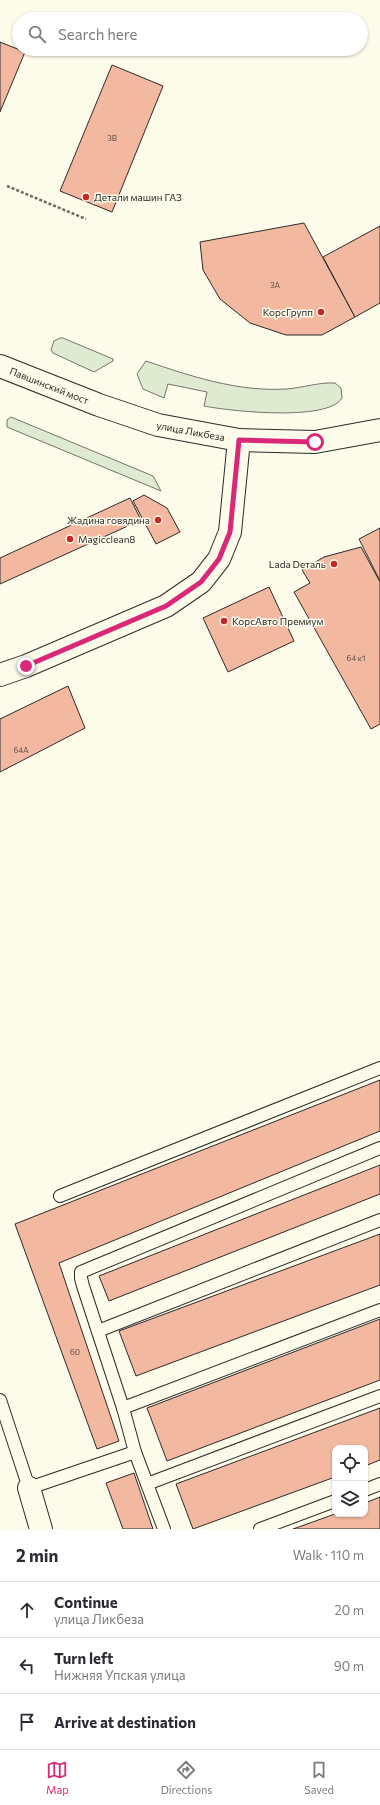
<!DOCTYPE html>
<meta charset="utf-8">
<style>
body{margin:0;font-family:Commissioner,sans-serif;background:#f2f2f3;color:#2b2b33}
.controls{position:absolute;right:12px;bottom:12px;display:grid;overflow:hidden;border-radius:8px;box-shadow:0 1px 3px #0004}
.controls button{width:36px;height:36px;display:grid;place-items:center;padding:0;border:0;border-bottom:1px solid #e1e1e2;background:#fff;color:#2b2b33;font:20px sans-serif}
.stop{position:absolute;width:12px;height:12px;margin:-9px;border:3px solid #db2777;border-radius:50%;background:#fff}
.stop.end{background:#db2777;border-color:#fff;box-shadow:0 1px 4px #0008}
.list{margin:0;padding:0;list-style:none}
h2{display:flex;justify-content:space-between;align-items:center;height:52px;margin:0;padding:0 16px;font-size:17px}
h2 small{font-size:13px;font-weight:400;color:#7c7c81}
.list li{display:grid;grid-template-columns:26px 1fr auto;gap:12px;align-items:center;box-sizing:border-box;height:56px;padding:0 16px;border-top:1px solid #e1e1e2}
.list b{display:block;font-size:15px;white-space:nowrap}
.list p{margin:0;font-size:13px;white-space:nowrap;color:#7c7c81}
.list em{font-size:13px;font-style:normal;color:#7c7c81}
.icon{flex:none;width:22px;height:22px;fill:none;stroke:currentColor;stroke-width:2;stroke-linecap:round;stroke-linejoin:round}
.map{position:relative;flex:none;width:380px;height:1529px;overflow:hidden}
.search{position:absolute;background:#fff;box-shadow:0 1px 3px #0004;left:12px;right:12px;top:12px;height:44px;display:flex;align-items:center;gap:10px;box-sizing:border-box;padding:0 14px;border-radius:22px;color:#7c7c81;font-size:15px}
.sheet{height:220px;background:#fff}
nav{display:flex;justify-content:space-around;align-items:center;box-sizing:border-box;height:56px;border-top:1px solid #e1e1e2;background:#fff;font-size:11px;color:#7c7c81}
nav a{display:grid;justify-items:center;gap:2px}
nav .on{color:#db2777}
.map>svg:first-child{display:block}
.green{fill:#deebd1;stroke:#74746e}
.building{fill:#f2b8a0;stroke:#2b2b2b}
.lines{fill:none;stroke-linecap:round;stroke-linejoin:round}
.service-casing{stroke:#2b2b2b;stroke-width:14}
.minor-casing{stroke:#2b2b2b;stroke-width:24}
.secondary-casing{stroke:#2b2b2b;stroke-width:24}
.path{stroke:#6a6964;stroke-width:2.5;stroke-dasharray:3 2;stroke-linecap:butt}
.service{stroke:#fdfbea;stroke-width:12}
.minor{stroke:#fdfbea;stroke-width:22}
.secondary{stroke:#fdfbea;stroke-width:22}
.route{stroke:#db2777;stroke-width:5}
.poi-dot{fill:#c62828;stroke:#fdfbea;stroke-width:1.5}
.labels{text-anchor:middle;dominant-baseline:central;stroke-width:3;stroke-linejoin:round;paint-order:stroke}
.number-label{font-size:8px;fill:#5d4e48}
.poi-label{font-size:10px;fill:#2b2b2b;stroke:#fdfbea;text-anchor:start}
.street-label{font-size:10px;fill:#2b2b2b;stroke:#fdfbea}
</style>
<div class="map">
<svg width="380" height="1529" viewBox="0 0 380 1529">
<rect width="100%" height="100%" fill="#fdfbea"/>
<g class="green">
<path d="M60 338H63L113 359V361L94 372 53 353 51 350 54 341Z"/>
<path d="M146 361C190 376 238 392 286 389 302 388 319 382 335 383L341 388 342 398C328 422 229 411 204 406L207 392 168 384 164 398 143 389 137 374Z"/>
<path d="M11 417 153 476 161 491 7 427V420Z"/>
</g>
<g class="building">
<path d="M0 42 25 52 0 112Z"/>
<path d="M112 65 163 86 112 212 60 191Z"/>
<path d="M304 223 355 317 322 335H286L250 323 220 299 203 270 200 242Z"/>
<path d="M380 226V303L355 317 323 257Z"/>
<path d="M144 495 167 508 180 532 156 544 133 501Z"/>
<path d="M130 498 141 520 0 584V558Z"/>
<path d="M380 528V581L359 539Z"/>
<path d="M361 547 380 582V724L371 729 294 592 310 583 302 570 324 557Z"/>
<path d="M269 587 294 641 228 672 203 618Z"/>
<path d="M68 686 85 728 0 772V719Z"/>
<path d="M380 1080V1131L59 1263 119 1441 97 1449 15 1224Z"/>
<path d="M380 1165V1194L109 1301 99 1276Z"/>
<path d="M380 1234V1285L136 1376 119 1331Z"/>
<path d="M380 1319V1380L167 1461 147 1408Z"/>
<path d="M380 1408V1460L365 1466V1448H335V1477L193 1529 176 1484Z"/>
<path d="M134 1473 153 1529H123L106 1483Z"/>
<path d="M380 1497V1529H293L335 1514H365V1503Z"/>
</g>
<g class="lines">
<g class="service-casing">
<g id="service">
<path d="M60 1196 380 1068"/>
<path d="M98 1331 380 1220"/>
<path d="M0 1400 29 1488 135 1452"/>
<path d="M123 1408 380 1310"/>
<path d="M147 1484 380 1396"/>
<path d="M365 1490 380 1484"/>
<path d="M164 1529 135 1452 123 1408 83 1286 81 1278V1272L380 1148"/>
<path d="M260 1529 335 1501"/>
</g>
</g>
<g class="minor-casing">
<g id="minor">
<path d="M0 675 26 666 166 606 201 582 219 559 230 532 239 440"/>
<path d="M29 1488 41 1529"/>
</g>
</g>
<g class="secondary-casing">
<g id="secondary">
<path id="s1" d="M0 366 99 405 158 425 239 440 315 442 380 430"/>
</g>
</g>
<path class="path" d="M7 186 86 219"/>
<use href="#service" class="service"/>
<use href="#minor" class="minor"/>
<use href="#secondary" class="secondary"/>
</g>
<g class="lines">
<path class="route" d="M26 666 166 606 201 582 219 559 230 532 239 440 315 442"/>
</g>
<g class="poi-dot">
<circle cx="86" cy="197" r="4"/>
<circle cx="321" cy="312" r="4"/>
<circle cx="158" cy="520" r="4"/>
<circle cx="70" cy="539" r="4"/>
<circle cx="334" cy="564" r="4"/>
<circle cx="224" cy="621" r="4"/>
</g>
<g class="labels">
<g class="number-label">
<text x="112" y="138">3В</text>
<text x="275" y="285">3А</text>
<text x="356" y="658">64 к1</text>
<text x="21" y="750">64А</text>
<text x="75" y="1352">60</text>
</g>
<g class="poi-label">
<text x="94" y="197">Детали машин ГАЗ</text>
<text x="313" y="312" text-anchor="end">КорсГрупп</text>
<text x="150" y="520" text-anchor="end">Жадина говядина</text>
<text x="78" y="539">Magicclean8</text>
<text x="326" y="564" text-anchor="end">Lada Dеталь</text>
<text x="232" y="621">КорсАвто Премиум</text>
</g>
<g class="street-label">
<text stroke="none"><textPath href="#s1" startOffset="53">Павшинский мост</textPath></text>
<text stroke="none"><textPath href="#s1" startOffset="202">улица Ликбеза</textPath></text>
</g>
</g>
</svg>
<div class="controls">
<button><svg class="icon" aria-label="locate" viewBox="0 0 24 24"><circle cx="12" cy="12" r="6"/><path d="M12 2v4M12 18v4M2 12h4M18 12h4"/></svg></button>
<button><svg class="icon" aria-label="layers" viewBox="0 0 24 24"><path d="M12 4l9 5-9 5-9-5zM3 14l9 5 9-5"/></svg></button>
</div>
<div class="stop" style="left:315px;top:442px"></div>
<div class="stop end" style="left:26px;top:666px"></div>
<div class="search"><svg class="icon" aria-label="search" viewBox="0 0 24 24"><circle cx="10" cy="10" r="6"/><path d="M15 15l6 6"/></svg>Search here</div>
</div>
<section class="sheet">
<h2>2 min<small>Walk · 110 m</small></h2>
<ul class="list">
<li><svg class="icon" aria-label="ahead" viewBox="0 0 24 24"><path d="M12 20V5M6 11l6-6 6 6"/></svg><div><b>Continue</b><p>улица Ликбеза</p></div><em>20 m</em></li>
<li><svg class="icon" aria-label="left" viewBox="0 0 24 24"><path d="M17 20v-9H6M10 6l-5 5 5 5"/></svg><div><b>Turn left</b><p>Нижняя Упская улица</p></div><em>90 m</em></li>
<li><svg class="icon" aria-label="arrive" viewBox="0 0 24 24"><path d="M6 21V4h12l-3 4 3 4H6"/></svg><div><b>Arrive at destination</b></div></li>
</ul>
</section>
<nav>
<a class="on"><svg class="icon" aria-label="map" viewBox="0 0 24 24"><path d="M3 6l6-2 6 2 6-2v14l-6 2-6-2-6 2zM9 4v14M15 6v14"/></svg>Map</a>
<a><svg class="icon" aria-label="directions" viewBox="0 0 24 24"><path d="M12 3l9 9-9 9-9-9zM9 14v-3h6M13 9l2 2-2 2"/></svg>Directions</a>
<a><svg class="icon" aria-label="saved" viewBox="0 0 24 24"><path d="M7 4h10v16l-5-4-5 4z"/></svg>Saved</a>
</nav>
